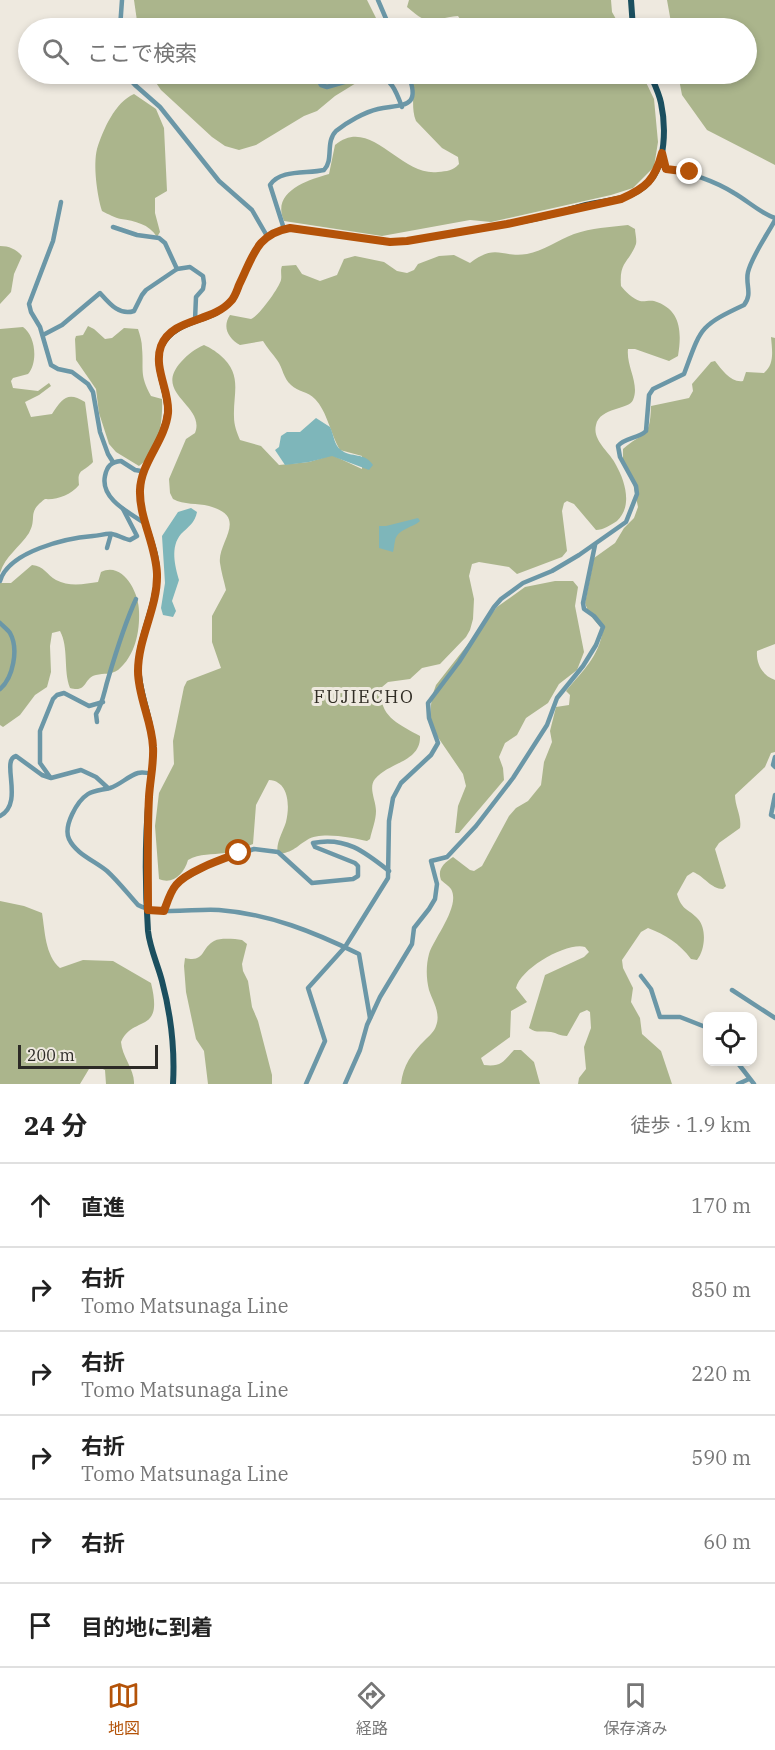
<!DOCTYPE html>
<html lang="ja">
<meta charset="utf-8">
<style>
body{margin:0;font-family:"IBM Plex Serif","Noto Sans JP",serif;background:#f2f2f2;color:#222}
.controls{position:absolute;right:18px;bottom:18px;display:grid;overflow:hidden;border-radius:12px;box-shadow:0 3px 9px #0003}
.controls button{width:54px;height:54px;display:grid;place-items:center;padding:0;border:0;border-bottom:2px solid #e0e0e0;background:#fff;color:#222;font:30px sans-serif}
.scale{position:absolute;left:18px;bottom:15px;width:140px;box-sizing:border-box;padding-left:6px;border:3px solid #2c2a26;border-top:0;font-size:16px;line-height:21px;white-space:nowrap;color:#2c2a26;-webkit-text-stroke:4px #eee9df;paint-order:stroke}
.stop{position:absolute;width:18px;height:18px;margin:-14px;border:4px solid #b45309;border-radius:50%;background:#fff}
.stop.end{background:#b45309;border-color:#fff;box-shadow:0 2px 6px #0008}
.list{margin:0;padding:0;list-style:none}
h2{display:flex;justify-content:space-between;align-items:center;height:78px;margin:0;padding:0 24px;font-size:26px}
h2 small{font-size:20px;font-weight:400;color:#767676}
.list li{display:grid;grid-template-columns:39px 1fr auto;gap:18px;align-items:center;box-sizing:border-box;height:84px;padding:0 24px;border-top:2px solid #e0e0e0}
.list b{display:block;font-size:22px;white-space:nowrap}
.list p{margin:0;font-size:20px;white-space:nowrap;color:#767676}
.list em{font-size:20px;font-style:normal;color:#767676}
.icon{flex:none;width:33px;height:33px;fill:none;stroke:currentColor;stroke-width:2;stroke-linecap:round;stroke-linejoin:round}
.map{position:relative;flex:none;width:775px;height:1084px;overflow:hidden}
.search{position:absolute;background:#fff;box-shadow:0 3px 9px #0003;left:18px;right:18px;top:18px;height:66px;display:flex;align-items:center;gap:15px;box-sizing:border-box;padding:0 21px;border-radius:33px;color:#767676;font-size:22px}
.sheet{height:582px;background:#fff}
nav{display:flex;justify-content:space-around;align-items:center;box-sizing:border-box;height:84px;border-top:2px solid #e0e0e0;background:#fff;font-size:16px;color:#767676}
nav a{display:grid;justify-items:center;gap:3px}
nav .on{color:#b45309}
.map>svg:first-child{display:block}
.forest{fill:#abb58c}
.water{fill:#7eb6ba}
.lines{fill:none;stroke-linecap:round;stroke-linejoin:round}
.minor{stroke:#6b97a7;stroke-width:4.5}
.major{stroke:#1b4f5f;stroke-width:6}
.route{stroke:#b45309;stroke-width:8}
.labels{text-anchor:middle;dominant-baseline:central;stroke-width:6;stroke-linejoin:round;paint-order:stroke}
.quarter-label{font-size:18px;letter-spacing:1.5px;fill:#312d25;stroke:#eee9df}
</style>
<div class="map">
<svg width="775" height="1084" viewBox="0 0 775 1084">
<rect width="100%" height="100%" fill="#eee9df"/>
<g class="forest">
<path d="M134 0H367L381 28H138Z"/>
<path d="M409 0H611L612 12 621 28H462V22L458 16C430 19 431 28 407 7Z"/>
<path d="M667 0H775V165L707 130 682 95 678 74H746V28H672Z"/>
<path d="M150 74H367L361 80 335 96 317 111 304 116 256 145 239 150 225 146 212 137 161 90Z"/>
<path d="M411 74H642L654 99 658 142 654 167 633 188 611 195 491 222 470 220 382 236 284 221C271 192 307 180 329 174L335 145C371 115 400 177 438 172 447 171 453 171 459 164L458 157 442 148 416 121C410 107 416 89 411 74Z"/>
<path d="M134 94 156 109 164 128 167 191 155 198V213L160 232 157 237C149 224 135 221 121 219 115 218 108 214 102 211 97 195 93 165 97 149 103 130 115 102 134 94Z"/>
<path d="M628 225 635 229C635 233 637 239 636 244 629 263 619 261 621 286 625 291 633 299 640 301 644 302 649 300 654 301 681 309 682 332 678 356L669 361 635 349H628C626 366 640 384 633 400 629 410 600 407 596 425 592 441 610 452 616 465 625 481 633 506 617 521 611 525 603 530 596 530L574 504 567 501 564 503 562 511 567 551 562 557 517 574 509 567 479 562 472 564 469 576 474 599 473 619 470 630 466 637 440 664 422 668 410 679 388 682 382 687C377 716 399 724 420 736 421 762 389 762 375 779 368 788 376 800 376 811 376 820 372 830 370 839L367 841C352 838 321 831 307 840 294 848 294 852 278 854 275 844 283 832 286 822 290 806 289 781 269 780L256 805 253 844C244 848 235 851 225 853 212 855 200 853 188 860 184 874 173 885 159 879L155 826 159 793 174 764 173 741 184 687 187 681 221 668 212 642V616L226 590C224 581 221 571 220 563 217 542 250 517 209 506 197 503 184 505 173 499L170 493 169 479 186 439 195 433C206 405 152 394 181 362 188 354 195 349 204 345 211 348 215 351 220 355 243 375 233 392 234 417 234 425 237 433 240 440L261 446 279 465 309 462 332 455 362 469V456L340 450C331 435 327 411 315 399 308 391 298 392 291 385 283 378 283 368 277 360 273 354 267 348 263 341L240 345C228 338 222 327 230 315L251 319C258 317 279 288 281 280 282 275 280 271 282 266L296 265 302 274 320 281 337 275 344 259 355 256 384 262 397 271 407 273 414 270 418 264 439 256 454 255 470 263C496 243 501 258 527 254 543 251 558 240 574 234 592 228 609 227 628 225Z"/>
<path d="M0 246C9 246 16 249 22 256L14 274 11 292 0 304Z"/>
<path d="M88 326 94 329 105 339 112 338 124 328 138 329C140 335 142 342 142 348 144 370 139 374 151 396L162 399C163 421 159 453 139 466L116 452 109 444 99 413 96 389 76 360 75 339 76 336 83 335Z"/>
<path d="M23 327C36 336 38 363 28 374L13 378 11 381 13 388 38 391 49 383 51 386 39 395 25 402 31 417 52 414C62 398 68 391 85 402L93 462C83 473 77 468 79 485 71 495 57 500 45 499 26 513 38 517 29 533 20 547 5 556 0 573V329Z"/>
<path d="M771 337 775 338V644L757 651C756 664 763 676 775 680V752L771 753 765 767 735 795C735 807 742 816 740 828L719 843 715 849 726 886 723 889C711 889 704 876 693 872L687 876 677 894C682 911 688 908 698 919 707 929 705 950 697 960L691 959C679 943 666 935 648 928L641 932 622 960 623 968 633 988 631 1002 640 1018 642 1034 661 1051 672 1084H578L579 1078 586 1069 584 1047 591 1028 590 1012 587 1010 580 1013 567 1036C560 1036 557 1033 551 1032 542 1030 537 1034 529 1028L545 975 584 957 589 952 585 947C567 942 521 968 516 988L527 1002 511 1011 510 1037 481 1058 484 1065C501 1067 503 1062 514 1050H521L534 1062 540 1084H401C403 1065 412 1053 425 1040 429 1036 434 1032 436 1026 441 1013 433 1002 429 990 426 978 426 965 429 954 434 938 461 906 451 889 449 886 444 883 441 880 437 869 444 863 453 857L470 870 474 871 482 866 509 816 516 808 528 801 541 785 544 762 552 742 550 731 556 707 569 705 570 695 566 691C584 669 598 658 603 630L589 614 585 603 594 558 615 543 624 528 634 518 638 507 633 483 623 460V449C643 431 650 441 651 406L689 398 693 391 692 384 711 362 715 361C722 370 731 383 743 381L746 372 764 373C775 364 772 350 771 337Z"/>
<path d="M32 565C44 566 47 575 56 580 69 587 85 584 98 582L101 572C123 561 139 593 139 611 140 632 135 656 118 670 111 675 104 673 96 675 83 678 88 693 70 688 63 670 69 648 60 631L52 633 50 646 51 672 47 687 35 695 20 715 3 727 0 725V583H11Z"/>
<path d="M555 581H573L578 587 575 606 584 652 577 670 559 684 548 703 526 718 517 735 505 743 499 757 503 768 504 780 459 833H455L458 806 466 786 463 774 433 730C429 715 430 700 436 685L497 607 525 587Z"/>
<path d="M0 901 24 906 42 913C45 931 45 955 60 968L83 960 113 961 151 983C164 1036 133 1014 121 1042 122 1057 135 1070 134 1084H106L105 1070 96 1066 89 1069 80 1084H0Z"/>
<path d="M235 939 242 940 247 944 242 964 243 971 248 981 252 1007 258 1021 272 1075V1084H208L204 1051 196 1039 186 992 184 966 185 958C205 963 201 948 214 941 220 938 228 939 235 939Z"/>
</g>
<g class="water">
<path d="M316 418 330 427C334 435 334 445 341 450 351 458 365 452 373 465L369 470 332 456 309 462 285 465 275 450 279 447 281 436 287 432H300Z"/>
<path d="M191 508 197 512C195 523 188 527 181 534 170 547 175 566 179 580L172 601 176 611 173 617 163 615 161 608 165 583 162 536 178 512Z"/>
<path d="M418 518 420 521C412 528 397 529 395 541 394 545 394 549 393 552L379 548V526H386Z"/>
</g>
<g class="lines">
<g class="minor">
<path d="M378 0 390 28"/>
<path d="M120 28 122 0"/>
<path d="M125 74 135 85 160 107 219 181 252 210 267 236"/>
<path d="M315 74 321 85 327 87 372 74"/>
<path d="M375 74C392 79 396 91 402 107"/>
<path d="M662 155 667 169C691 173 713 180 734 193 748 201 760 213 775 218"/>
<path d="M61 202 53 241 29 304 31 312 40 327 51 365 58 369 72 372 88 384 93 392 100 432 108 454 113 462"/>
<path d="M113 227 137 235 159 238 165 243 177 269"/>
<path d="M284 229 270 185C280 169 307 174 324 170 334 160 325 142 336 131 347 122 365 112 378 109 403 104 422 109 408 74"/>
<path d="M43 335 62 325 100 293C109 303 119 316 134 311L142 295 146 290 177 269 190 267 203 276 204 283 203 289 196 297 195 320"/>
<path d="M142 476 141 471 135 470 121 461C111 462 107 466 105 476 100 499 130 513 146 524"/>
<path d="M107 548 111 534"/>
<path d="M0 581C9 551 67 538 93 536 99 536 106 533 112 534 118 535 124 539 130 540L137 536 123 509"/>
<path d="M0 623C3 626 8 630 10 633 19 649 13 678 0 689"/>
<path d="M97 722 96 714C103 703 104 692 108 679 116 652 124 625 136 599"/>
<path d="M775 757 773 765 775 767"/>
<path d="M152 774C148 773 142 772 138 773 128 776 120 785 110 788 102 790 94 790 88 794 77 801 63 826 69 839 76 854 95 861 107 871 118 881 128 894 138 905 157 916 196 908 219 910 270 914 314 932 359 954L370 1018"/>
<path d="M50 777 40 763V731L53 699 57 695 64 693 89 706 103 702"/>
<path d="M775 795 771 815 775 817"/>
<path d="M0 816C25 803 0 760 16 756L42 775 51 778 81 770 96 777 108 788"/>
<path d="M164 911 172 891 180 881 217 861 254 849 278 852 312 883 353 879 358 876V866L355 863 315 847 313 843C345 836 365 852 389 871"/>
<path d="M641 976 651 989 660 1017H680L708 1028"/>
<path d="M732 990 775 1018"/>
<path d="M737 1062 754 1084"/>
<path d="M306 1084 325 1041 308 988 345 947 388 878 389 821 393 798 401 783 431 755 438 743 429 718 428 703 459 662 494 607 501 599 523 583 552 571 579 555 626 522 637 494 636 486 620 457 618 446C625 437 638 439 646 431L649 395 653 389 684 374C701 328 699 326 744 305 753 294 745 284 748 272 752 256 767 235 775 220"/>
<path d="M345 1084 360 1050 367 1025 380 997 412 944 414 928 429 909 435 899 437 884 431 861 447 857 476 826 513 778 547 725 557 698 583 666 596 645 603 627 594 616 584 609 583 603 595 545"/>
<path d="M738 1084 749 1079"/>
</g>
<g class="major">
<path d="M631 0 633 28"/>
<path d="M173 1084C175 1049 171 1015 162 981 158 965 150 949 148 931 145 888 145 838 149 794 150 779 154 763 153 747 152 716 135 687 139 655 143 628 156 604 157 577 159 546 138 519 140 489 141 463 164 441 167 414 170 392 151 366 162 345 177 317 213 324 232 300 236 296 238 289 240 283 253 256 256 234 290 228L390 242 407 241C451 234 494 227 538 218 554 215 570 209 586 205 608 200 633 200 649 182 666 164 666 126 661 103 659 93 654 83 650 74"/>
</g>
</g>
<g class="lines">
<path class="route" d="M239 853C223 859 187 871 176 885 170 892 167 903 164 911L148 910C148 872 147 834 149 797 150 780 154 763 153 747 152 721 138 697 138 671 138 638 158 607 157 574 156 545 139 518 140 490 141 462 165 441 168 413 170 392 153 368 161 346 173 317 212 323 231 301 235 297 237 290 239 285 253 257 256 234 290 228L390 242 407 241 507 224 621 199C646 188 655 180 662 153L666 169 690 172"/>
</g>
<g class="labels">
<g class="quarter-label">
<text x="364" y="696">FUJIECHO</text>
</g>
</g>
</svg>
<div class="controls">
<button><svg class="icon" aria-label="locate" viewBox="0 0 24 24"><circle cx="12" cy="12" r="6"/><path d="M12 2v4M12 18v4M2 12h4M18 12h4"/></svg></button>
</div>
<div class="scale">200 m</div>
<div class="stop" style="left:239px;top:853px"></div>
<div class="stop end" style="left:690px;top:172px"></div>
<div class="search"><svg class="icon" aria-label="search" viewBox="0 0 24 24"><circle cx="10" cy="10" r="6"/><path d="M15 15l6 6"/></svg>ここで検索</div>
</div>
<section class="sheet">
<h2>24 分<small>徒歩 · 1.9 km</small></h2>
<ul class="list">
<li><svg class="icon" aria-label="ahead" viewBox="0 0 24 24"><path d="M12 20V5M6 11l6-6 6 6"/></svg><div><b>直進</b></div><em>170 m</em></li>
<li><svg class="icon" aria-label="right" viewBox="0 0 24 24"><path d="M7 20v-9h11M14 6l5 5-5 5"/></svg><div><b>右折</b><p>Tomo Matsunaga Line</p></div><em>850 m</em></li>
<li><svg class="icon" aria-label="right" viewBox="0 0 24 24"><path d="M7 20v-9h11M14 6l5 5-5 5"/></svg><div><b>右折</b><p>Tomo Matsunaga Line</p></div><em>220 m</em></li>
<li><svg class="icon" aria-label="right" viewBox="0 0 24 24"><path d="M7 20v-9h11M14 6l5 5-5 5"/></svg><div><b>右折</b><p>Tomo Matsunaga Line</p></div><em>590 m</em></li>
<li><svg class="icon" aria-label="right" viewBox="0 0 24 24"><path d="M7 20v-9h11M14 6l5 5-5 5"/></svg><div><b>右折</b></div><em>60 m</em></li>
<li><svg class="icon" aria-label="arrive" viewBox="0 0 24 24"><path d="M6 21V4h12l-3 4 3 4H6"/></svg><div><b>目的地に到着</b></div></li>
</ul>
</section>
<nav>
<a class="on"><svg class="icon" aria-label="map" viewBox="0 0 24 24"><path d="M3 6l6-2 6 2 6-2v14l-6 2-6-2-6 2zM9 4v14M15 6v14"/></svg>地図</a>
<a><svg class="icon" aria-label="directions" viewBox="0 0 24 24"><path d="M12 3l9 9-9 9-9-9zM9 14v-3h6M13 9l2 2-2 2"/></svg>経路</a>
<a><svg class="icon" aria-label="saved" viewBox="0 0 24 24"><path d="M7 4h10v16l-5-4-5 4z"/></svg>保存済み</a>
</nav>
